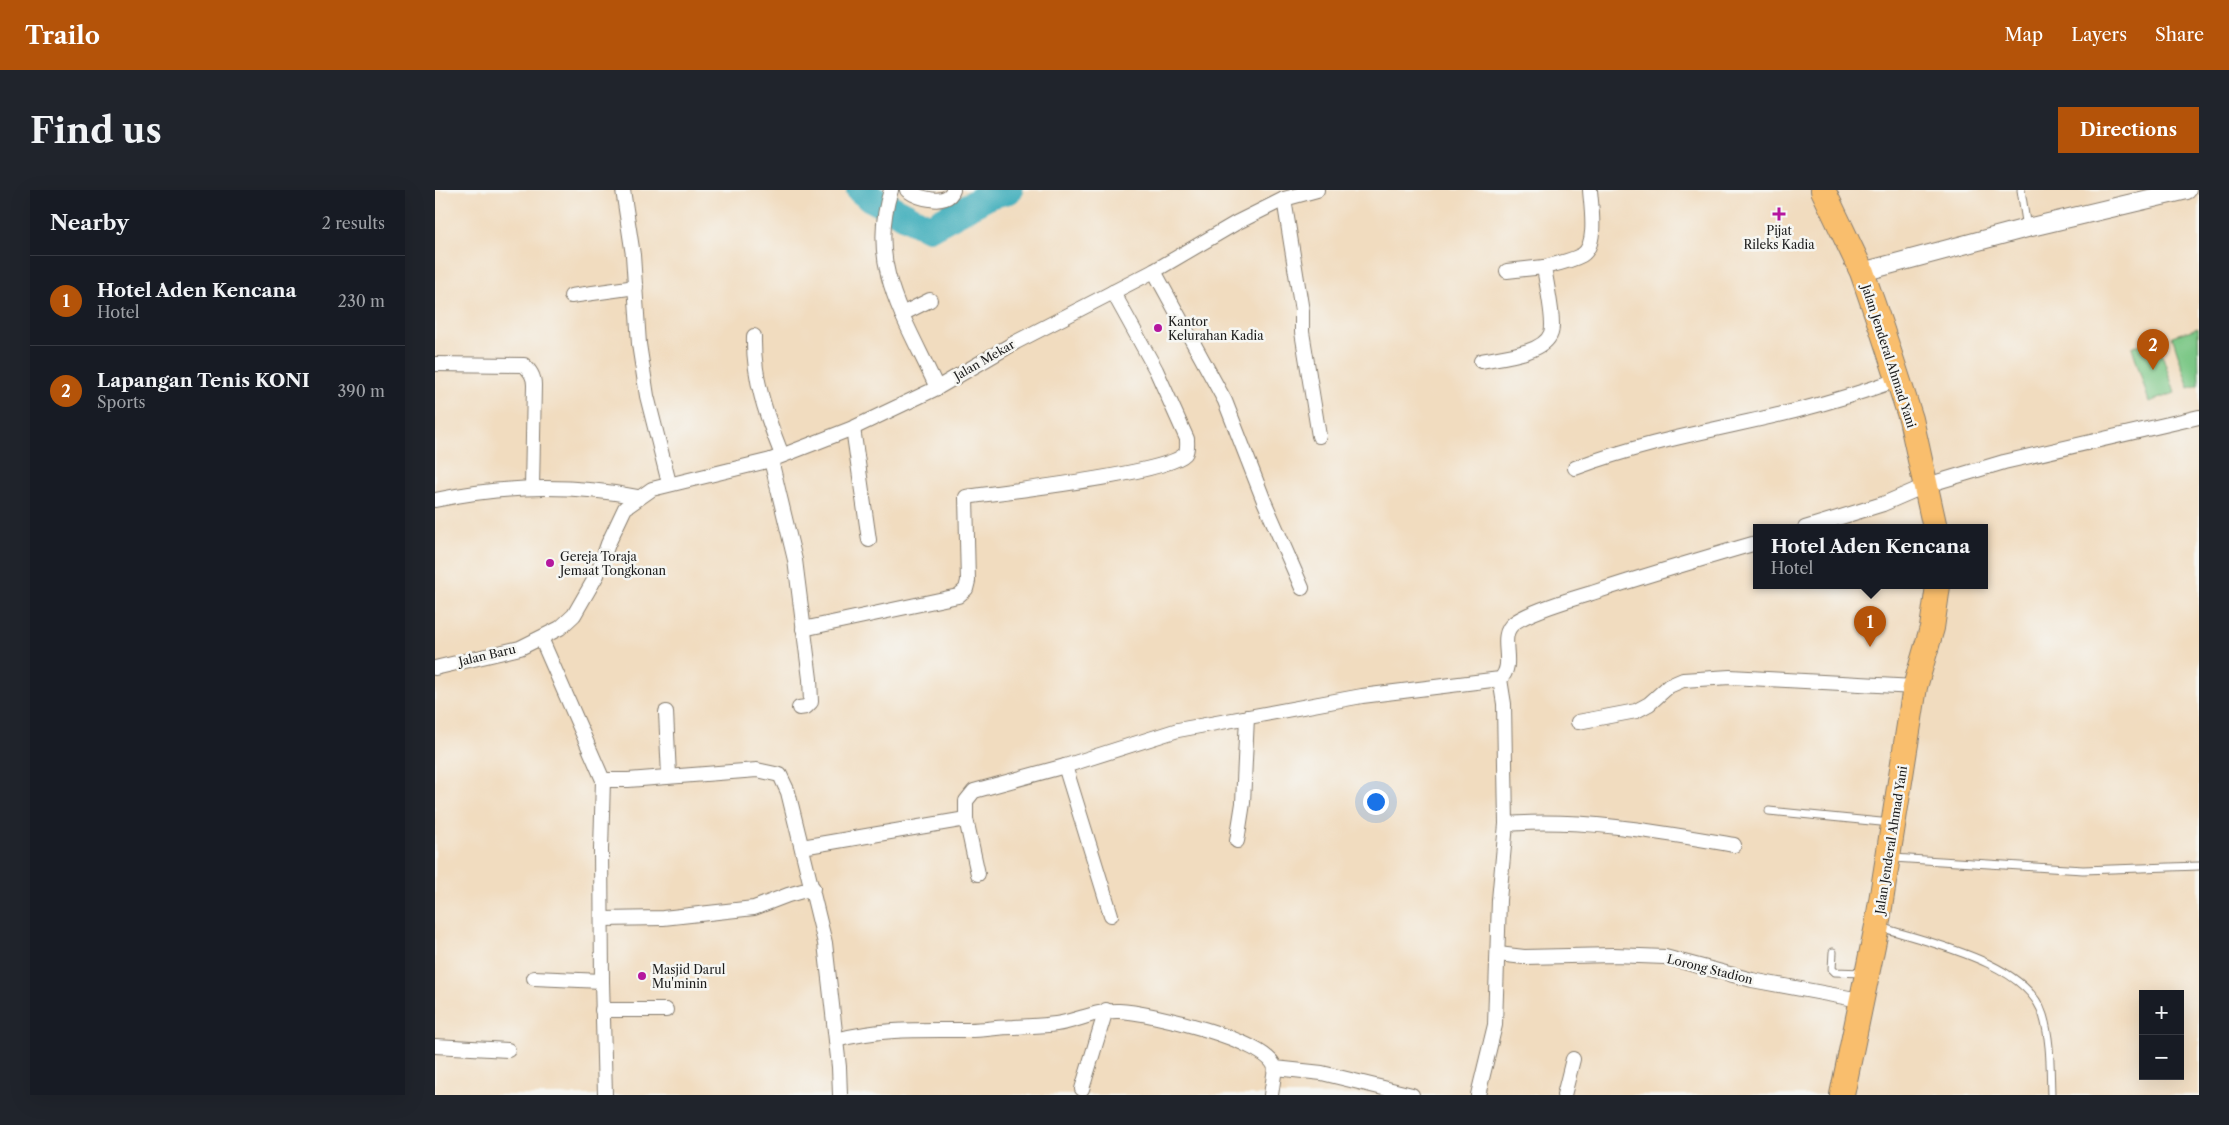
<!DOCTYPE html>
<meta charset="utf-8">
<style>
body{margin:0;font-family:"Libre Caslon Text",serif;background:#20242c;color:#f1f3f6}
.controls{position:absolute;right:15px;bottom:15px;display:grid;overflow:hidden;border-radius:0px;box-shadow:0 5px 20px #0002}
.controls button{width:45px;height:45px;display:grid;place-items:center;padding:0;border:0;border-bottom:1px solid #363941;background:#171b24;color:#f1f3f6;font:25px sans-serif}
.you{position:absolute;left:940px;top:611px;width:18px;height:18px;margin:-12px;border:4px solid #fff;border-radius:50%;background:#1a73e8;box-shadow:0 0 0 8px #1a73e833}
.badge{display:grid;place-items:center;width:32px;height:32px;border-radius:50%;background:#b45309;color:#fff;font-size:16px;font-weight:700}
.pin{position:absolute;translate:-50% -41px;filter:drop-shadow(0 1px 2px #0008)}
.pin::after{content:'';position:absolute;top:26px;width:18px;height:15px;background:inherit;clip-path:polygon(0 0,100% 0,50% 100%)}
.popup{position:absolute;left:1318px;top:334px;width:235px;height:65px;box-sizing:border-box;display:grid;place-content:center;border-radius:0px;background:#171b24;filter:drop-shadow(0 1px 4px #0005);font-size:16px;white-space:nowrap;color:#9ea1a6}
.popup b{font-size:19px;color:#f1f3f6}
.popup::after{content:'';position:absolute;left:50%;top:100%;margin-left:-10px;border:10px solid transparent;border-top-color:#171b24}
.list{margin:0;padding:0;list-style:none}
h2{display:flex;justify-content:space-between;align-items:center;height:65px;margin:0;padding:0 20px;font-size:21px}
h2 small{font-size:16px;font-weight:400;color:#9ea1a6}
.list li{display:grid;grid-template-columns:32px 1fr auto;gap:15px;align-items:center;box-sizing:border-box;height:90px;padding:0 20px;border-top:1px solid #363941}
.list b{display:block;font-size:19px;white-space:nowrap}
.list p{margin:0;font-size:16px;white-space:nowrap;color:#9ea1a6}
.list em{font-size:16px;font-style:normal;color:#9ea1a6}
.map{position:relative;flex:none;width:1764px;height:905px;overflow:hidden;border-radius:0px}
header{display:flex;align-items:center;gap:30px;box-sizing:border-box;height:70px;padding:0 25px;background:#b45309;color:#fff}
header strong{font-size:24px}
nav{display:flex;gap:28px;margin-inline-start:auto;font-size:18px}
.intro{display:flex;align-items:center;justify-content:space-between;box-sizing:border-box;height:120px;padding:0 30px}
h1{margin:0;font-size:35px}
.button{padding:12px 22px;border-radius:0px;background:#b45309;color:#fff;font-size:18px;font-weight:700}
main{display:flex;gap:30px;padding:0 30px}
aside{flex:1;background:#171b24;border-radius:0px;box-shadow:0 5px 20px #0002}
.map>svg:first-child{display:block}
.green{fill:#7cc786;stroke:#4c7251}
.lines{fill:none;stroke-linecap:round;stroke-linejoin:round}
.river{stroke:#3faebb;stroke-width:28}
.service-casing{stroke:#867c6e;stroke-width:9}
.minor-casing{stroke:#867c6e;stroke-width:16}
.tertiary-casing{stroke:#867c6e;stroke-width:20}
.trunk-casing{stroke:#867c6e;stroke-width:26}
.service{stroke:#fff;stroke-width:7}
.minor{stroke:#fff;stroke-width:14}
.tertiary{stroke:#fff;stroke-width:18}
.trunk{stroke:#f9be6d;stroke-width:24}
.poi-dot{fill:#b5179e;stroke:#f6f6f2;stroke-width:2}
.labels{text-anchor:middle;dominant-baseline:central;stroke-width:5;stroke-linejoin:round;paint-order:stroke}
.poi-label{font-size:12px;fill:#1c1c1c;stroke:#f6f6f2;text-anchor:start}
.street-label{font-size:12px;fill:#1c1c1c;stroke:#f6f6f2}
</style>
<header>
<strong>Trailo</strong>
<nav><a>Map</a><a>Layers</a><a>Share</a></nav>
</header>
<div class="intro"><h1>Find us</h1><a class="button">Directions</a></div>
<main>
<aside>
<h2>Nearby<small>2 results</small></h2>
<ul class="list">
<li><span class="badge">1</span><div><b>Hotel Aden Kencana</b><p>Hotel</p></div><em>230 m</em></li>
<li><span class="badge">2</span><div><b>Lapangan Tenis KONI</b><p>Sports</p></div><em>390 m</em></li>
</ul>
</aside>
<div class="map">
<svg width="1764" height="905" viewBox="0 0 1764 905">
<rect width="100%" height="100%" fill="#f6f6f2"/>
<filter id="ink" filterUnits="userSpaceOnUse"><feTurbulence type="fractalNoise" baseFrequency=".02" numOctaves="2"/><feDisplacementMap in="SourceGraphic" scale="10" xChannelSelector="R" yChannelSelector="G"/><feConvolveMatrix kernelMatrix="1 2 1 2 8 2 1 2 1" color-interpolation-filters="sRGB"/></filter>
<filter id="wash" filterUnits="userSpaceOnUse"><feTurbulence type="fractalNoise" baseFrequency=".0096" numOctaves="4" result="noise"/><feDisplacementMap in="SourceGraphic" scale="20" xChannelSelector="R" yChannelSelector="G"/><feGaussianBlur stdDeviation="1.12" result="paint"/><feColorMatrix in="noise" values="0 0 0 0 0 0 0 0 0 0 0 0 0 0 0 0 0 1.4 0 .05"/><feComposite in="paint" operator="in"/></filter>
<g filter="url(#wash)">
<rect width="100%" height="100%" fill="#f1dcbf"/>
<g class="green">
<path d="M1763 138 1764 195 1754 198 1737 146Z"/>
<path d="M1722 149 1740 203 1714 212 1697 157Z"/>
</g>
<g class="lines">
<path class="river" d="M425 0 434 7 494 38 555 5 574 0"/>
</g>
</g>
<g filter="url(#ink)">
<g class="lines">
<g class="service-casing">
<g id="service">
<path d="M1586 0 1592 38"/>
<path d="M1334 621 1456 633"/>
<path d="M1458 668 1648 680 1764 676"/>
<path d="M1445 737C1491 752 1592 772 1608 825 1616 851 1615 878 1616 905"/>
<path d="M1398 762 1397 779 1400 782 1428 783"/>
</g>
</g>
<g class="minor-casing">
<g id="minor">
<path d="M188 0 198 65 204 154 212 206 234 293"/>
<path d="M456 0C431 76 472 131 502 198"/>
<path d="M472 0C483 8 512 17 518 0"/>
<path d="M849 9 867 121V142L884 246"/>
<path d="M719 81 790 211 829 311 867 398"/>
<path d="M1072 81 1109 77"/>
<path d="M136 106 201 97"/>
<path d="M467 124 495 110"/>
<path d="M319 146C318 189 331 225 347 265"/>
<path d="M1046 171C1065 167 1109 164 1116 143 1120 131 1111 92 1109 77 1122 74 1136 71 1147 65 1163 55 1156 16 1155 0"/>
<path d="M0 174 89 175C95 181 99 186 99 195L97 298"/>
<path d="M418 238 434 350"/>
<path d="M336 270 360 370 375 489 376 512 371 517 364 518"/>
<path d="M1140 278C1211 251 1286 239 1360 221 1395 212 1428 202 1462 190"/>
<path d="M0 310C66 296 137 294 203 307"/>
<path d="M1370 338 1448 314 1492 295 1569 272 1764 227"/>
<path d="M368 439 523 406 531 399 533 391 531 307C566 302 732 284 750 264 753 260 752 254 752 249L721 180 678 102"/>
<path d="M106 448 168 590 166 659 167 791 170 905"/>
<path d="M0 478 85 458 125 438 139 425 162 385 173 354 190 318 217 299 336 270 418 238 502 198 581 152 719 81 801 33 849 9 882 0"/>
<path d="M231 522 234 586"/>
<path d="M1143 532 1201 521 1214 514 1234 496 1248 490 1295 487 1480 497"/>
<path d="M630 576 676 725"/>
<path d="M168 590H193L322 580 345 585 353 602 390 753 404 877 405 905"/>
<path d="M531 629 543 684"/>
<path d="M1071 634C1148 628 1224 642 1299 655"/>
<path d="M802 651 808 613 812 527"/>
<path d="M367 657 531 629V611L539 601 630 576 743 540 927 506 1065 489C1082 474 1061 447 1079 433 1095 421 1137 409 1157 403 1212 385 1266 369 1321 353"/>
<path d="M167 729 228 728 319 718 353 705 378 698"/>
<path d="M1063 764 1089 767 1179 765 1230 767 1317 790 1425 810"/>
<path d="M99 788 167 791"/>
<path d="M167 820H231"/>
<path d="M401 850C445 838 489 840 534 840 549 840 564 837 579 837 593 836 607 836 621 834 643 831 661 820 684 821 712 822 834 850 840 878L887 883 977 905"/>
<path d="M0 856 73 860"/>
<path d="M647 899 671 820"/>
<path d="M836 905 840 878"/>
<path d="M1043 905 1060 835 1064 710 1071 634 1069 514 1065 489"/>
<path d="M1129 905 1138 869"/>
</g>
</g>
<g class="tertiary-casing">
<path id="tertiary" d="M1427 82 1592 38 1752 0"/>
</g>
<g class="trunk-casing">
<g id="trunk">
<path d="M1388 0 1427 82 1447 140 1476 229 1500 338"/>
<path d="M1407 905 1442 736 1480 497 1497 438 1503 396"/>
</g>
</g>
<use href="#service" class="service"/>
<use href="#minor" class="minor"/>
<use href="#tertiary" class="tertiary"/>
<use href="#trunk" class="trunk"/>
</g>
</g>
<g class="poi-dot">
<path d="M1341.5 16.5h5v5h5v5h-5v5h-5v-5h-5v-5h5z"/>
<circle cx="723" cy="138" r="5"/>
<circle cx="115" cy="373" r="5"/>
<circle cx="207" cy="786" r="5"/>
</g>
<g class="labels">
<g class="poi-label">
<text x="1344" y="40" text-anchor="middle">Pijat<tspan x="1344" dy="14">Rileks Kadia</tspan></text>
<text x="733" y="131">Kantor<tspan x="733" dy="14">Kelurahan Kadia</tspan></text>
<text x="125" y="366">Gereja Toraja<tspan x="125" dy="14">Jemaat Tongkonan</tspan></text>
<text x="217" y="779">Masjid Darul<tspan x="217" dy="14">Mu'minin</tspan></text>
</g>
<g class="street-label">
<text transform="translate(1454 166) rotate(72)">Jalan Jenderal Ahmad Yani</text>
<text transform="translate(549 170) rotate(-30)">Jalan Mekar</text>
<text transform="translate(52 465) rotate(-13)">Jalan Baru</text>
<text transform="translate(1456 650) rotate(-81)">Jalan Jenderal Ahmad Yani</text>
<text transform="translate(1275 779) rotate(14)">Lorong Stadion</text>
</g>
</g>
</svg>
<div class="controls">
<button>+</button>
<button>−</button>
</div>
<div class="you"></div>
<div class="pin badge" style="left:1435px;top:457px">1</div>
<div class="popup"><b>Hotel Aden Kencana</b>Hotel</div>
<div class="pin badge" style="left:1718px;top:180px">2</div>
</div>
</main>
